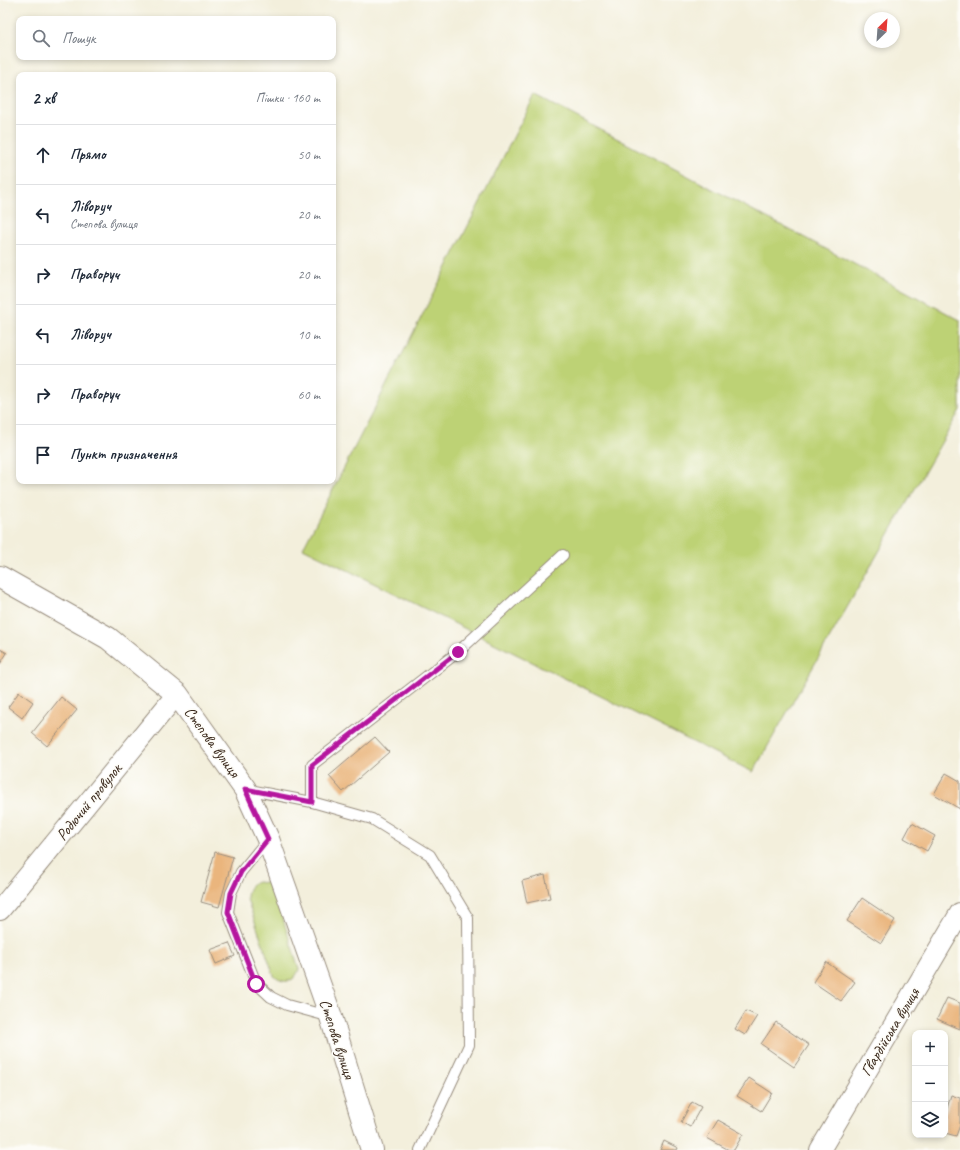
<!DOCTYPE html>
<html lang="uk">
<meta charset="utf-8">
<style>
body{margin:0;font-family:Caveat,sans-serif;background:#f2f2f3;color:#1f2937}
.controls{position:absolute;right:12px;bottom:12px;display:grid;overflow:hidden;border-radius:8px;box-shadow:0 2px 6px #0003}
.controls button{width:36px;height:36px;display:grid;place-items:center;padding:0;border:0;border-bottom:1px solid #e0e1e3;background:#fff;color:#1f2937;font:20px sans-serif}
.compass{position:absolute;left:864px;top:12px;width:36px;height:36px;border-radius:50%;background:#fff;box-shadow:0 2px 6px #0003;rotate:25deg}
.stop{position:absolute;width:12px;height:12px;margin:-9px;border:3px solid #b5179e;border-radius:50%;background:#fff}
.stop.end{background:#b5179e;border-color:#fff;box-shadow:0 1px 4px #0008}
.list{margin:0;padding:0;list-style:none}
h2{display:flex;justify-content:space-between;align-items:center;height:52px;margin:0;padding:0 16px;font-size:17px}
h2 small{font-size:13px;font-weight:400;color:#747a83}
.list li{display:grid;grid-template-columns:26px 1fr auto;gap:12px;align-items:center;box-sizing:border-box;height:60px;padding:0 16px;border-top:1px solid #e0e1e3}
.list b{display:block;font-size:15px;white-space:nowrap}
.list p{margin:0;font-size:13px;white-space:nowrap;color:#747a83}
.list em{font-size:13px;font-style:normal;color:#747a83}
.icon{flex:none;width:22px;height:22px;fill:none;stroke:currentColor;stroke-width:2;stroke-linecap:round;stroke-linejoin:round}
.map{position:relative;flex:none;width:960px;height:1150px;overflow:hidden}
.search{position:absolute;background:#fff;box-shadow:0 2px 6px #0003;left:16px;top:16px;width:320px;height:44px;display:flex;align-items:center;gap:10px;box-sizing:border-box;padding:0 14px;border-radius:8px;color:#747a83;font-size:15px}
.panel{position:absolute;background:#fff;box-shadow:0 2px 6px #0003;left:16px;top:72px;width:320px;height:412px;border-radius:8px}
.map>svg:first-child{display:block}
.green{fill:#bdd275;stroke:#7c7e4a}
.building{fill:#eab57d}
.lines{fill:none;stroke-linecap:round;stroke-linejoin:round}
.lane-casing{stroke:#978c7d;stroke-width:12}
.street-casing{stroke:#978c7d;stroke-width:22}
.secondary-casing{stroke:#978c7d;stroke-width:24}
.lane{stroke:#fff;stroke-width:10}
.street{stroke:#fff;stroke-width:20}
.secondary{stroke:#fff;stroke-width:22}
.route{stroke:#b5179e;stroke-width:5}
.labels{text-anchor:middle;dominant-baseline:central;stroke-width:3;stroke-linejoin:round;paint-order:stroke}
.street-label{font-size:16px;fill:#3b2a1e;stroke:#fdfcf7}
</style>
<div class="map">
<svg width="960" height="1150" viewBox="0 0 960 1150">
<rect width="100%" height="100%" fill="#fdfcf7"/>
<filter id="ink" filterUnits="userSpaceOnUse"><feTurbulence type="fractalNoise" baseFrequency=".025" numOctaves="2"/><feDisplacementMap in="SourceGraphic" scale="8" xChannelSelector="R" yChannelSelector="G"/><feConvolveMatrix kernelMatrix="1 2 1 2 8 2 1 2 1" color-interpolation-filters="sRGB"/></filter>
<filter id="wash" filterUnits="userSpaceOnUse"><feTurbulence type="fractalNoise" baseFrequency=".012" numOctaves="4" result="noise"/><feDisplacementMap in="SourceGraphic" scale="16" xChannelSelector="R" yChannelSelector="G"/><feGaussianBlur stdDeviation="0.9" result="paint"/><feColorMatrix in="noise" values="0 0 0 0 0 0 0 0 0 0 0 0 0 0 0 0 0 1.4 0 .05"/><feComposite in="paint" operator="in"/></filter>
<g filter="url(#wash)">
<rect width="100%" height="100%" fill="#f3efdc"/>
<g class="green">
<path d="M535 95 960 320V410L753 772 303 548Z"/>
<path d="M257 882 267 883 274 891 299 969C295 982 284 985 274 976L247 899C247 890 250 885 257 882Z"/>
</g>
<g id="blocks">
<g class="building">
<path d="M0 649 7 653 0 664Z"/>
<path d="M19 692 33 702 22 718 8 707Z"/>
<path d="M61 697 77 710 47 746 32 733Z"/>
<path d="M375 737 389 752 343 792 329 776Z"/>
<path d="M946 773 960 781V809L934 794Z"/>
<path d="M912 823 935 836 927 851 904 838Z"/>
<path d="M215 852 233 857 219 907 201 902Z"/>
<path d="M545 875 550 898 527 903 522 881Z"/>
<path d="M862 898 895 920 881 943 847 921Z"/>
<path d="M229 943 235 956 216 964 210 950Z"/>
<path d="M826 962 855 982 841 1001 813 982Z"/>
<path d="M947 998 960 1003V1029L937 1019Z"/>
<path d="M746 1011 757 1016 745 1035 735 1029Z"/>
<path d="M776 1022 809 1045 794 1067 761 1044Z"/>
<path d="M749 1078 772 1093 761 1111 737 1096Z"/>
<path d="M951 1095 960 1098V1125L956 1136 945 1133V1115Z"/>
<path d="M692 1102 701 1107 690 1127 681 1122Z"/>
<path d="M718 1120 743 1134 734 1150H729L707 1138Z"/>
<path d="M664 1141 678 1148 677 1150H660Z"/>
</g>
</g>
</g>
<g filter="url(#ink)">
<use href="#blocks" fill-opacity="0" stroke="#978c7d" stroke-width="1"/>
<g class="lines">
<g class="lane-casing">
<g id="lane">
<path d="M245 789 312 802 372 819 430 855 468 918 469 1045 420 1150"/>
<path d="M312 802V765L458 652 563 555"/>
<path d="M268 839 241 872 231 893 228 912 256 983 271 997 287 1005 331 1017"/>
</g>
</g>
<g class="street-casing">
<g id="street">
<path d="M0 910 177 694"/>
<path d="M820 1150 960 913"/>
</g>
</g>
<g class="secondary-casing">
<path id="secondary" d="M0 577 108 638 177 694 245 789 268 839 331 1017 372 1150"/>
</g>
<use href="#lane" class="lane"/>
<use href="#street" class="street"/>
<use href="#secondary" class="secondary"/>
</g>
</g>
<g class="lines" filter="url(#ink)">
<path class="route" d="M256 984 228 912 231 893 241 872 268 839 245 789 312 802V765L458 652"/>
</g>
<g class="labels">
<g class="street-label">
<text transform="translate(212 742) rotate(54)">Степова вулиця</text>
<text transform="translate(89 802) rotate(-51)">Родючий провулок</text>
<text transform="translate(890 1032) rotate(-59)">Гвардійська вулиця</text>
<text transform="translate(337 1039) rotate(72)">Степова вулиця</text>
</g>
</g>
</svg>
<div class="controls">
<button>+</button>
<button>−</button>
<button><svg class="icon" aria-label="layers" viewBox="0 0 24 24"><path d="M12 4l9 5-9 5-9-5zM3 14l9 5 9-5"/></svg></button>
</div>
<svg class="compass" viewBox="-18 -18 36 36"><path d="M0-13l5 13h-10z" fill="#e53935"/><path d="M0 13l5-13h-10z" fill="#747a83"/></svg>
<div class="stop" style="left:256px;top:984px"></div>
<div class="stop end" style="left:458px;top:652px"></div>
<div class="search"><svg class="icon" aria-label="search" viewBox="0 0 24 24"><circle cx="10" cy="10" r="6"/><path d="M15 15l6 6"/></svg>Пошук</div>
<section class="panel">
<h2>2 хв<small>Пішки · 160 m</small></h2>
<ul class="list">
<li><svg class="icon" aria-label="ahead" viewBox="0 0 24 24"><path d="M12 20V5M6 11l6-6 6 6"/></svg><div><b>Прямо</b></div><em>50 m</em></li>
<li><svg class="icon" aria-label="left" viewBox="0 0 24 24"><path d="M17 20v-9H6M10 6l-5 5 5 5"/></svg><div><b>Ліворуч</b><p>Степова вулиця</p></div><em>20 m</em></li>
<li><svg class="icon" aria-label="right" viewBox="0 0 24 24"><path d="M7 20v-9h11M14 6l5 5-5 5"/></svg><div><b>Праворуч</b></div><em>20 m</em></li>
<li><svg class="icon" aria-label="left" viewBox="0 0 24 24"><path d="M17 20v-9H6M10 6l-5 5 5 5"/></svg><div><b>Ліворуч</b></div><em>10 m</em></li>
<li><svg class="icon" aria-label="right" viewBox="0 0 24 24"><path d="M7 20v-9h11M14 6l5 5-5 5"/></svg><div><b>Праворуч</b></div><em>60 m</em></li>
<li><svg class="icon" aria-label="arrive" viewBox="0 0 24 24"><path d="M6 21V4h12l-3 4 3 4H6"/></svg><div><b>Пункт призначення</b></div></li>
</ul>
</section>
</div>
